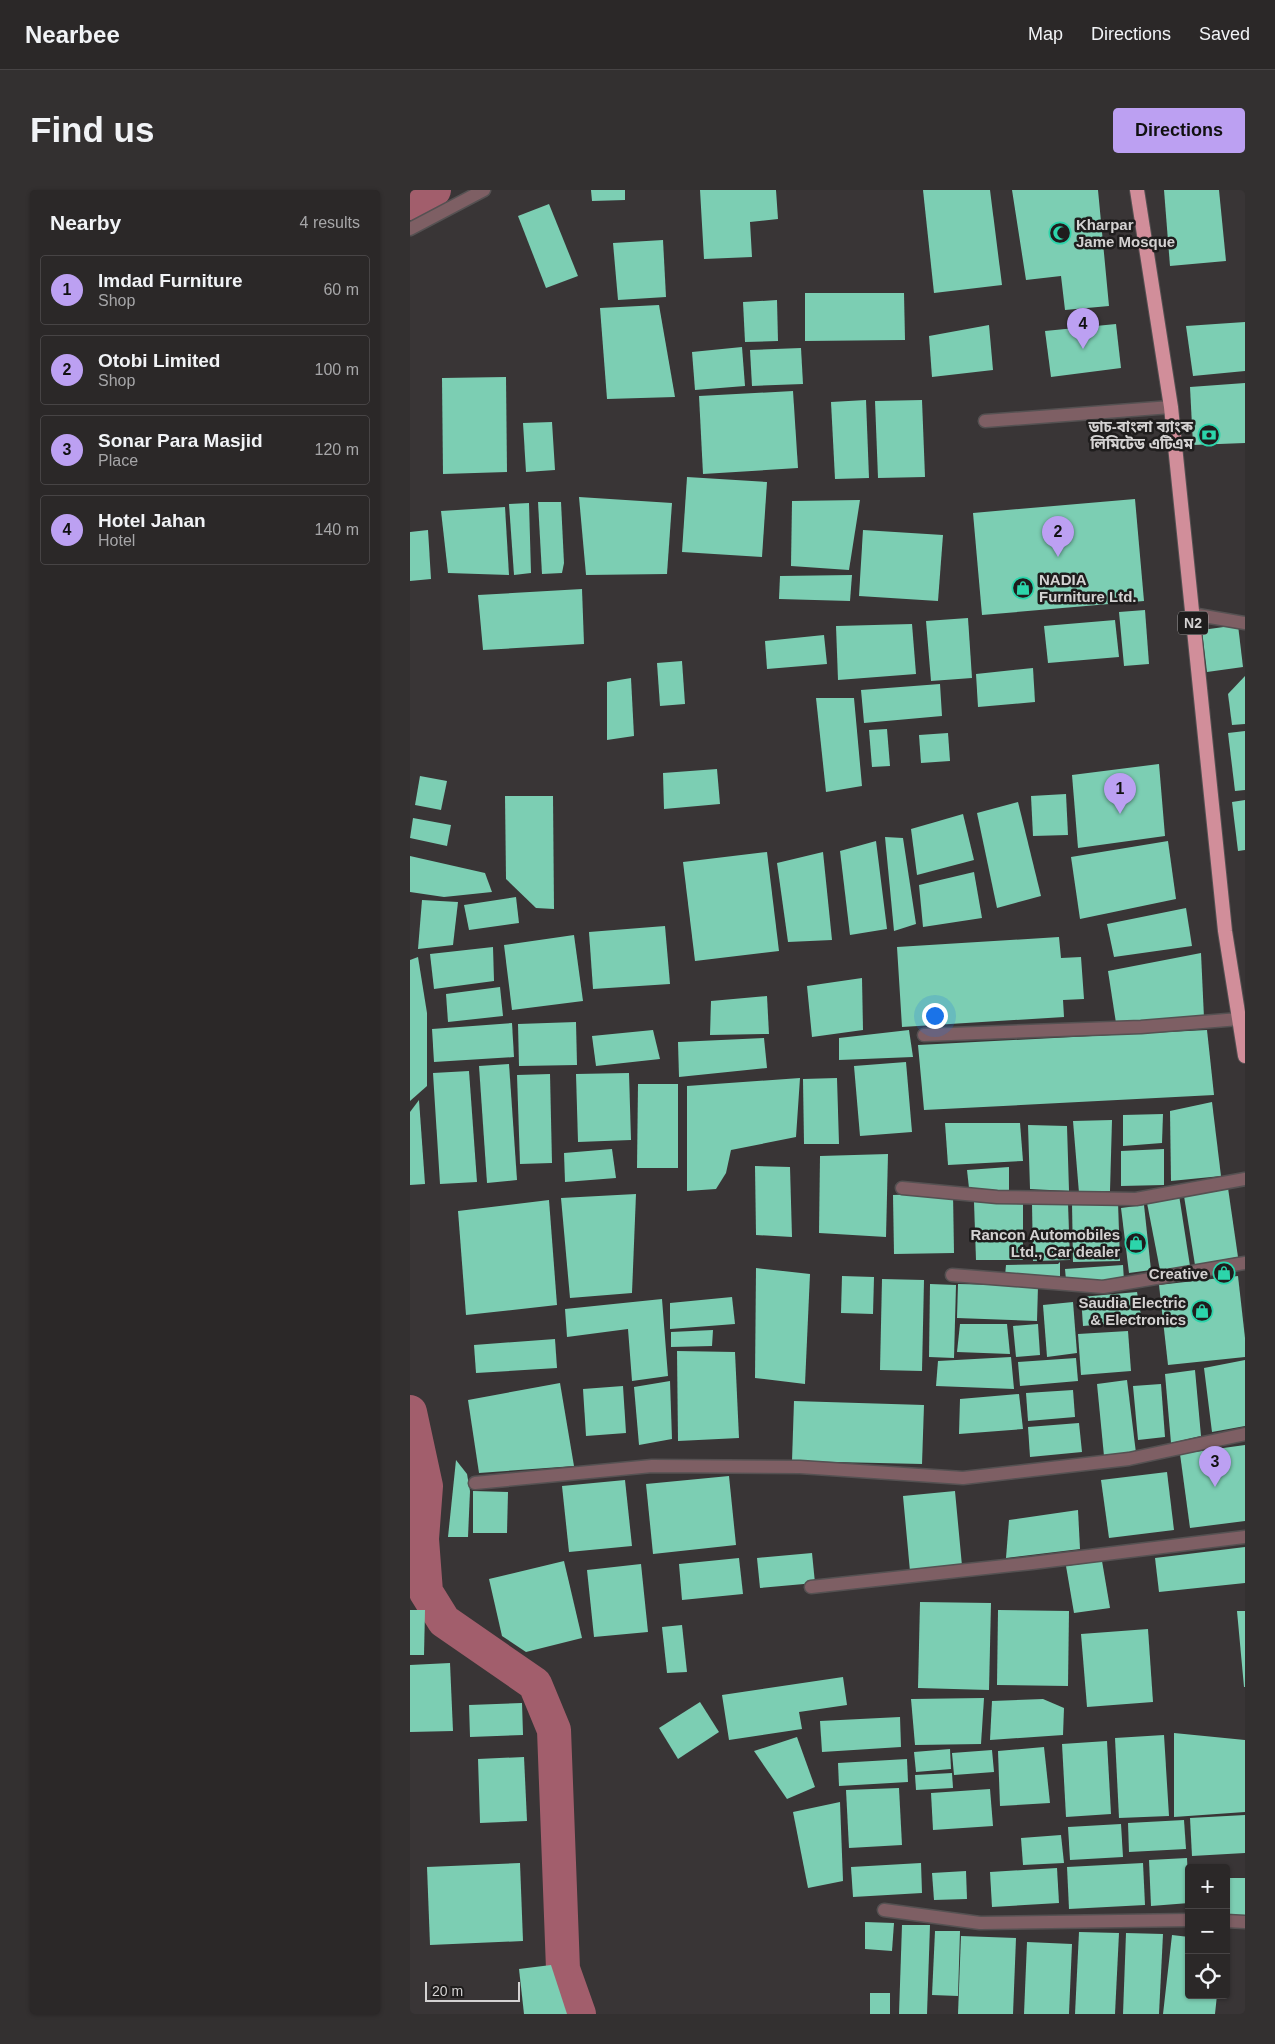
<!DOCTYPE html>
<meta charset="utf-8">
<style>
body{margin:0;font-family:Helvetica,"Noto Sans Bengali",sans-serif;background:#333030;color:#f1f3f6}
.controls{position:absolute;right:15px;bottom:15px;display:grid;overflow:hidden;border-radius:5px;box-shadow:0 1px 4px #0004}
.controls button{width:45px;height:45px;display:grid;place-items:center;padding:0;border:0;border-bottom:1px solid #474445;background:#2b2828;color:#f1f3f6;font:25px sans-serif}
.scale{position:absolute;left:15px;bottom:12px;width:95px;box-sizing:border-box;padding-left:5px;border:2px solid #d4d2d2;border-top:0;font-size:14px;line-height:18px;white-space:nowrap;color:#d4d2d2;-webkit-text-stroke:4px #1f1d1d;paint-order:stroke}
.you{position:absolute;left:524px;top:825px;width:18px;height:18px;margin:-12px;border:4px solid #fff;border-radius:50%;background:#1a73e8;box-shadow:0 0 0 8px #1a73e833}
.badge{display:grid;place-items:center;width:32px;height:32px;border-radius:50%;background:#bca0f2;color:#111;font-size:16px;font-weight:700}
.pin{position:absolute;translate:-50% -41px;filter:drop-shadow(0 1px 2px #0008)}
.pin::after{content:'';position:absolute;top:26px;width:18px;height:15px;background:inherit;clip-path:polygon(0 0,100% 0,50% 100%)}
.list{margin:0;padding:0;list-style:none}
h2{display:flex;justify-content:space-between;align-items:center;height:65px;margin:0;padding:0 20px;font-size:21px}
h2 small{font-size:16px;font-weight:400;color:#a6a6a8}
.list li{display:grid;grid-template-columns:32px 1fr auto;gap:15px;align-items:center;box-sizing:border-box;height:70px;margin:0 10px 10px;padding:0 10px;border:1px solid #474445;border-radius:5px}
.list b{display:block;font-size:19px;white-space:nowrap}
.list p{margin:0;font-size:16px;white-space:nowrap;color:#a6a6a8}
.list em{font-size:16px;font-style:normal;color:#a6a6a8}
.icon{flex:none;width:28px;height:28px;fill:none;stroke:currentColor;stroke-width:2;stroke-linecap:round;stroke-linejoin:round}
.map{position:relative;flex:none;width:835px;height:1824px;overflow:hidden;border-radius:5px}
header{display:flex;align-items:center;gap:30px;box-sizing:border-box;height:70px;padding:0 25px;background:#2b2828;border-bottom:1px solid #474445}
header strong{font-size:24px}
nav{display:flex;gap:28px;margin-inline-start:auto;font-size:18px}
.intro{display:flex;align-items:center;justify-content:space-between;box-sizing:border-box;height:120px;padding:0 30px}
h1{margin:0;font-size:35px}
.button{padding:12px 22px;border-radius:5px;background:#bca0f2;color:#111;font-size:18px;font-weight:700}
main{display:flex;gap:30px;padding:0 30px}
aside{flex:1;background:#2b2828;border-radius:5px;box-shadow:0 1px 4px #0004}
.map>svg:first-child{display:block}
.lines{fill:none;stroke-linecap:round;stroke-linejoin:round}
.canal{stroke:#a25e6c;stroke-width:34}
.building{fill:#7cceb3}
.service-casing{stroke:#555152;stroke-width:15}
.minor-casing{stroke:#555152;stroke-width:15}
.trunk-casing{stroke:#555152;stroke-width:16}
.service{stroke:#7e5f64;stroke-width:12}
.minor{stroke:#7e5f64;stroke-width:12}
.trunk{stroke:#d18e9a;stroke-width:14}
.labels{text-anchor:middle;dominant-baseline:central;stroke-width:5;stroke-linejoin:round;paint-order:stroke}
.shield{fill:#1f1d1d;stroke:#9e9c9c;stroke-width:1}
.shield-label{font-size:14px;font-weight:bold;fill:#d4d2d2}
.poi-label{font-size:15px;font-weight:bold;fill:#d4d2d2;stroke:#1f1d1d;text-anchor:end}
</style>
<header>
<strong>Nearbee</strong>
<nav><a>Map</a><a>Directions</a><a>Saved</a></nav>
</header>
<div class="intro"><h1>Find us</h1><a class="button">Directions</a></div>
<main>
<aside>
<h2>Nearby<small>4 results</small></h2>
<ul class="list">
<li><span class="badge">1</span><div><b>Imdad Furniture</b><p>Shop</p></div><em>60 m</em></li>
<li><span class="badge">2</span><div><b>Otobi Limited</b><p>Shop</p></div><em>100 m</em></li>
<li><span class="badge">3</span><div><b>Sonar Para Masjid</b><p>Place</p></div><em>120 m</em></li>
<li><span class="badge">4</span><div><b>Hotel Jahan</b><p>Hotel</p></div><em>140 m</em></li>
</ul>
</aside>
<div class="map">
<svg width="835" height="1824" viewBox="0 0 835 1824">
<rect width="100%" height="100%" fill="#393536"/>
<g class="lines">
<g class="canal">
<path d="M0 13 24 0"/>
<path d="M0 1222 16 1296 12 1349 16 1402 34 1431 125 1494 144 1540 153 1779 169 1824"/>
</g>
</g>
<g class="building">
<path d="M181 0H215V10L182 11Z"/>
<path d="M290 0H366L368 29 340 32 342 67 294 69Z"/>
<path d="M513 0H580L592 95 524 103Z"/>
<path d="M602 0H688L699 116 655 120 651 86 616 90Z"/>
<path d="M754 0H809L816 71 760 76Z"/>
<path d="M139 14 168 86 136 98 108 26Z"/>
<path d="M253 50 256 107 208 110 203 53Z"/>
<path d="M395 103H494L495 150 395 151Z"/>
<path d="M367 110 368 151 335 152 333 112Z"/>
<path d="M249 115 265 207 197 209 190 118Z"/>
<path d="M835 132V181L783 186 776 136Z"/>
<path d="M706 134 711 178 641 187 635 141Z"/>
<path d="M579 135 583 180 522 187 519 146Z"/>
<path d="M332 157 335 196 285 200 282 162Z"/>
<path d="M391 158 393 194 342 196 340 160Z"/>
<path d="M96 187 97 282 33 284 32 188Z"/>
<path d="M835 193V253L783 255 780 197Z"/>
<path d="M383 201 388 278 293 284 289 206Z"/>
<path d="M456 210 459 288 425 289 421 212Z"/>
<path d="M512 210 515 287 468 288 465 211Z"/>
<path d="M142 232 145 280 116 282 113 233Z"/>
<path d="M277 287 357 292 352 367 272 362Z"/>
<path d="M169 307 262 313 257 384 176 385Z"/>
<path d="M725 309 734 411 572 425 563 323Z"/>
<path d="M450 310 439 380 381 376 382 311Z"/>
<path d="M128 312H151L154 373 152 383 132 384Z"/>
<path d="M119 313 121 383 104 385 99 314Z"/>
<path d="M95 317 99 385 38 383 31 321Z"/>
<path d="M18 340 21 389 0 391V342Z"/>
<path d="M453 340 533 345 528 411 449 406Z"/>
<path d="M442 385 440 411 369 409 370 386Z"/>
<path d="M172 399 174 454 73 460 68 405Z"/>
<path d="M735 420 739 474 714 476 709 422Z"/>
<path d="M558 428 562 488 521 491 516 431Z"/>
<path d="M705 430 709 467 638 473 634 436Z"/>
<path d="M502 434 506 484 428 490 426 436Z"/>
<path d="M828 435 833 477 797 482 792 440Z"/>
<path d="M414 445 417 474 357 479 355 451Z"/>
<path d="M272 471 275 514 250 516 247 473Z"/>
<path d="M623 478 625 512 568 517 566 484Z"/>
<path d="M835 486V534L822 535 818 504Z"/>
<path d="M221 488 224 546 197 550V492Z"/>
<path d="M530 494 532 526 454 533 451 500Z"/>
<path d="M406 508H444L452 596 416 602Z"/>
<path d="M477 539 480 576 462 577 459 540Z"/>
<path d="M835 541V600L825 601 818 543Z"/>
<path d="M538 543 540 571 511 573 509 545Z"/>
<path d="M749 574 755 646 668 658 662 585Z"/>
<path d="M307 579 310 614 254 619 253 583Z"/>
<path d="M10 586 37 591 31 620 5 615Z"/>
<path d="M656 604 658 645 623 646 621 606Z"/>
<path d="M95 606H143L144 719 126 718 96 689Z"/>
<path d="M835 610V660L828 661 822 612Z"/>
<path d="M608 612 631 706 587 718 567 623Z"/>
<path d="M553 624 564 670 507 685 501 639Z"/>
<path d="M3 628 41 635 37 656 0 648Z"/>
<path d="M475 647 493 648 506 734 484 741Z"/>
<path d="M466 651 477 739 440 745 430 661Z"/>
<path d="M758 651 766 709 670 729 661 667Z"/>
<path d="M357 662 369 761 285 771 273 672Z"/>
<path d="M413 662 422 750 378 752 367 673Z"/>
<path d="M0 666 75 683 82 702 34 707 0 702Z"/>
<path d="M564 682 572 728 513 737 509 695Z"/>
<path d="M106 707 109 733 59 740 54 715Z"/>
<path d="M12 710 48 712 43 755 8 759Z"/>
<path d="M776 718 782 756 704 767 697 734Z"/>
<path d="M255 736 260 794 183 799 179 742Z"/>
<path d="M164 745 173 811 102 820 94 755Z"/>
<path d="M649 747 651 768 671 767 674 809 653 810 654 827 492 837 487 757Z"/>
<path d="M83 757 84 791 24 799 20 764Z"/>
<path d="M791 763 794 828 706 833 698 781Z"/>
<path d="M8 767 17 823V896L0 911V770Z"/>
<path d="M452 788 453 840 402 847 397 796Z"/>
<path d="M90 797 93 826 38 832 36 804Z"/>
<path d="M357 806 359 844 300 845 301 811Z"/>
<path d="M166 832 167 875 109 876 108 834Z"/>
<path d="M102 833 104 867 24 872 22 839Z"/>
<path d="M243 840 250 869 186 876 182 846Z"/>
<path d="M499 840 503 867 429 870V848Z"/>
<path d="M797 840 804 905 514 920 508 855Z"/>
<path d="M354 848 357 878 269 887 268 852Z"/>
<path d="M496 872 502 942 450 946 444 876Z"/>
<path d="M99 874 107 990 77 993 69 876Z"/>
<path d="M59 881 67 992 30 994 23 883Z"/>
<path d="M219 883 221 950 168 952 166 884Z"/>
<path d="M140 884 142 973 110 974 107 885Z"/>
<path d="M390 888 386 947 321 960 316 983 306 999 277 1001V896Z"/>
<path d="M427 888 429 954H394L393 889Z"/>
<path d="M228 894H268V978H227Z"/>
<path d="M9 910 15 994 0 995V922Z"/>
<path d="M802 912 811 986 761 991 760 921Z"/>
<path d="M753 924 752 953 713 956V925Z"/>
<path d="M702 930 700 1001 669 1003 663 931Z"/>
<path d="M535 933H610L613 971 538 975Z"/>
<path d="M618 935 657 936 659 1001 620 999Z"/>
<path d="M202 959 206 988 155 992 154 963Z"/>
<path d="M754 959V995L711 996V961Z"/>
<path d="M478 964 476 1047 409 1043 410 966Z"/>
<path d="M345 976 380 977 382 1047 346 1045Z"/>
<path d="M599 977V1001L559 998 557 980Z"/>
<path d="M818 998 828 1067 785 1075 774 1006Z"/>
<path d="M543 1003 544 1063 484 1064 483 1005Z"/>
<path d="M226 1004 222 1103 160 1108 151 1008Z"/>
<path d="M769 1005 780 1076 750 1080 737 1013Z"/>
<path d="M139 1010 147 1115 56 1125 48 1021Z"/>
<path d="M564 1012 613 1013V1070H566Z"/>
<path d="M708 1012 710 1071 663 1072 662 1013Z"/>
<path d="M658 1013 660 1070 623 1071 622 1014Z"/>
<path d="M734 1015 741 1080 719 1083 711 1018Z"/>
<path d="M650 1072V1090L595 1086 596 1075 648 1074Z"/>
<path d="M713 1075 714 1091 691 1093 656 1090 655 1079Z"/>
<path d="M346 1078 400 1084 395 1194 345 1188Z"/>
<path d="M432 1086 464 1087 463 1124 431 1123Z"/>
<path d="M828 1086 835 1148V1167L758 1175 749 1095Z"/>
<path d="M472 1089 514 1090 512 1181 470 1180Z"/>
<path d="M520 1094 546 1095 544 1168 519 1167Z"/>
<path d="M548 1094 628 1096 627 1131 547 1128Z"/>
<path d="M727 1102 732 1131 673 1136 671 1107Z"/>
<path d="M322 1107 325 1134 260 1139V1113Z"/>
<path d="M252 1109 258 1186 222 1191 218 1139 157 1147 155 1119Z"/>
<path d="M663 1112 667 1163 637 1167 633 1115Z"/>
<path d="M550 1134H597L600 1164 547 1162Z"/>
<path d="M628 1134 630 1165 606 1167 603 1136Z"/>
<path d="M303 1140 302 1156 261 1157V1142Z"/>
<path d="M718 1141 721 1181 671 1185 668 1144Z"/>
<path d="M145 1149 147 1178 66 1183 64 1155Z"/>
<path d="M267 1161 325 1162 329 1248 268 1251Z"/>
<path d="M601 1167 604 1199 526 1196 528 1171Z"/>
<path d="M666 1168 668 1191 610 1196 608 1172Z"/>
<path d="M835 1170V1236L802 1242 794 1178Z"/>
<path d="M785 1180 791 1246 761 1253 755 1184Z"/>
<path d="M717 1190 726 1263 694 1266 687 1194Z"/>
<path d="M260 1191 262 1249 229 1255 224 1197Z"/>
<path d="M150 1193 164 1276 69 1283 58 1210Z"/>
<path d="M751 1194 755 1247 728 1250 723 1196Z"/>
<path d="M213 1196 216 1243 176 1246 173 1199Z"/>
<path d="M663 1200 665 1227 618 1231 616 1203Z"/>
<path d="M609 1204 613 1239 549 1244 550 1209Z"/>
<path d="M384 1211 514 1215 512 1274 382 1271Z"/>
<path d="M669 1233 672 1262 620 1267 618 1237Z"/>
<path d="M835 1255V1331L780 1338 770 1264Z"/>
<path d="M46 1270 57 1284 60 1301 58 1347H38Z"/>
<path d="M757 1282 764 1340 699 1348 691 1290Z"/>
<path d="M319 1286 326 1355 243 1364 236 1294Z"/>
<path d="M215 1290 222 1356 159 1362 152 1296Z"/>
<path d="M63 1301 98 1302 97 1343H63Z"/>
<path d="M545 1301 552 1376 500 1381 493 1306Z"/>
<path d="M668 1320 670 1359 596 1368 599 1330Z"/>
<path d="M835 1357V1393L749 1402 745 1368Z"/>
<path d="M402 1363 405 1393 350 1398 347 1368Z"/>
<path d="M329 1368 333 1404 272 1410 269 1374Z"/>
<path d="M154 1371 172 1448 116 1462 92 1446 79 1389Z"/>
<path d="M692 1371 700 1418 664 1423 656 1376Z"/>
<path d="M231 1374 238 1442 184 1447 177 1380Z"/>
<path d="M510 1412 581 1413 579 1500 508 1498Z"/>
<path d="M0 1420H15L14 1465H0Z"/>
<path d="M588 1420 659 1421 658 1496 587 1495Z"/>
<path d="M827 1421H835V1497H834Z"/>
<path d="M272 1435 277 1482 257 1483 252 1437Z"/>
<path d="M738 1439 743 1512 677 1517 671 1444Z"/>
<path d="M40 1473 43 1541 0 1542V1475Z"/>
<path d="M433 1487 437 1515 389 1522 392 1539 319 1550 312 1505Z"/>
<path d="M574 1508 571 1554 505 1555 501 1509Z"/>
<path d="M633 1509 654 1518 653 1545 580 1550 582 1511Z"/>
<path d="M290 1512 309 1542 268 1569 249 1538Z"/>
<path d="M112 1513 113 1545 60 1547 59 1515Z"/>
<path d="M490 1527 491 1557 412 1562 410 1531Z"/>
<path d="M764 1543 835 1550V1622L764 1627Z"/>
<path d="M754 1545 759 1626 709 1628 705 1548Z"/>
<path d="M387 1547 405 1597 377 1609 344 1561Z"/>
<path d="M697 1551 701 1624 656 1627 652 1554Z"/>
<path d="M634 1557 640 1613 590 1616 588 1561Z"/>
<path d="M540 1559 541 1579 506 1582 504 1562Z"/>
<path d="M582 1560 584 1582 544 1585 542 1563Z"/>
<path d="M114 1567 117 1631 70 1633 68 1569Z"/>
<path d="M497 1569 498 1592 429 1596 428 1573Z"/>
<path d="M542 1583 543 1598 506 1600 505 1585Z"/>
<path d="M489 1598 492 1655 439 1658 436 1600Z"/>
<path d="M580 1599 583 1636 523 1640 521 1603Z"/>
<path d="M430 1612 433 1691 398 1698 383 1622Z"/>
<path d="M835 1625V1663L782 1666 780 1628Z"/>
<path d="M774 1630 776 1659 719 1662 718 1633Z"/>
<path d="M711 1634 713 1667 660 1670 658 1637Z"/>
<path d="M651 1645 654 1673 613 1675 611 1648Z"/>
<path d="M777 1668 779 1713 741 1716 739 1670Z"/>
<path d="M110 1673 113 1751 20 1755 17 1677Z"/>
<path d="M511 1673 512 1703 443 1707 441 1677Z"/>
<path d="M733 1673 735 1715 659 1719 657 1677Z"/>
<path d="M647 1678 649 1713 582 1717 580 1682Z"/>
<path d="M556 1681 557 1709 524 1710 522 1683Z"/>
<rect x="816" y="1688" width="19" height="39"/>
<path d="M455 1732 484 1733 482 1761 455 1759Z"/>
<path d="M492 1735H520L517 1824H489Z"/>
<path d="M525 1741H550L548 1806 522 1805Z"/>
<path d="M669 1742 709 1743 705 1824H665Z"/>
<path d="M716 1743 753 1744 749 1824H713Z"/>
<path d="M762 1745 779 1747V1805H807L805 1824H753Z"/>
<path d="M551 1746 606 1748 603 1824H548Z"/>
<path d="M617 1752 662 1754 659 1824H614Z"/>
<path d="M141 1775 157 1824H114L109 1779Z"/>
<rect x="460" y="1803" width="20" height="21"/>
</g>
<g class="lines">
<g class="service-casing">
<path id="service" d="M575 231 761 217"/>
</g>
<g class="minor-casing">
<g id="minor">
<path d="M0 39 74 0"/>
<path d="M782 424 835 433"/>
<path d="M514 845 731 837 829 829"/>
<path d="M492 998 587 1007 726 1009 835 989"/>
<path d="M542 1085 693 1097 835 1073"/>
<path d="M65 1293 242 1276 390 1277 553 1288 719 1269 835 1244"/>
<path d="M401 1397 622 1373 835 1347"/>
<path d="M474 1720 570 1733 779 1730"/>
<path d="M816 1731 835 1732"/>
</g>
</g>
<g class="trunk-casing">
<path id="trunk" d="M727 0 761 217 815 741 835 866"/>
</g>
<use href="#service" class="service"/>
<use href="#minor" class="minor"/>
<use href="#trunk" class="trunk"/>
</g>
<defs>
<g id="mosque-ring" transform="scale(1.125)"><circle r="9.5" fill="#1f1d1d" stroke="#2cd5ab" stroke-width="1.5"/><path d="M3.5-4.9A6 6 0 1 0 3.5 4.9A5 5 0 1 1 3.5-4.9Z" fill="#2cd5ab"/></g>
<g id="bank-ring" transform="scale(1.125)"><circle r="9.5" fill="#1f1d1d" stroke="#2cd5ab" stroke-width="1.5"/><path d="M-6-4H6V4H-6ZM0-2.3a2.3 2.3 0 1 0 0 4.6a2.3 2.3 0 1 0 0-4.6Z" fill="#2cd5ab"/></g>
<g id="shop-ring" transform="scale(1.125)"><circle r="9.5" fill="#1f1d1d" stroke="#2cd5ab" stroke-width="1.5"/><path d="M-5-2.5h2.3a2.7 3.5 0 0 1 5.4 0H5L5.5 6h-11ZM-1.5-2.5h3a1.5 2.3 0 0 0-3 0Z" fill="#2cd5ab"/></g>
</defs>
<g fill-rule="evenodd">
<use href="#mosque-ring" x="650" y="43"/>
<use href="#bank-ring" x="799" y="245"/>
<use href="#shop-ring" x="613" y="398"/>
<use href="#shop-ring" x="726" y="1053"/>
<use href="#shop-ring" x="814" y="1083"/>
<use href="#shop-ring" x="792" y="1121"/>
</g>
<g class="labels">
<rect class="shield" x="768" y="421.5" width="30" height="23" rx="4"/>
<g class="shield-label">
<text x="783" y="433">N2</text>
</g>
<g class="poi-label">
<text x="666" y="34" text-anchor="start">Kharpar<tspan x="666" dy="17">Jame Mosque</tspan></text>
<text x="783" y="236">ডাচ-বাংলা ব্যাংক<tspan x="783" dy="17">লিমিটেড এটিএম</tspan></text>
<text x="629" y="389" text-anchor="start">NADIA<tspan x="629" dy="17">Furniture Ltd.</tspan></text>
<text x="710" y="1044">Rancon Automobiles<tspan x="710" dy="17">Ltd., Car dealer</tspan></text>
<text x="798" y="1083">Creative</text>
<text x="776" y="1112">Saudia Electric<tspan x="776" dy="17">&amp; Electronics</tspan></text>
</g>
</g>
</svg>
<div class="controls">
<button>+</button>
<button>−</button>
<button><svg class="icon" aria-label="locate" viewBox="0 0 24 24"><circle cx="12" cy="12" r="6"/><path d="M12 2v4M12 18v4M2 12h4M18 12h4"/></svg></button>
</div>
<div class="scale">20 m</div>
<div class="you"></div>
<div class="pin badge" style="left:710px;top:624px">1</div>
<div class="pin badge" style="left:648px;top:367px">2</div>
<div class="pin badge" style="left:805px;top:1297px">3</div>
<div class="pin badge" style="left:673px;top:159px">4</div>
</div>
</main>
